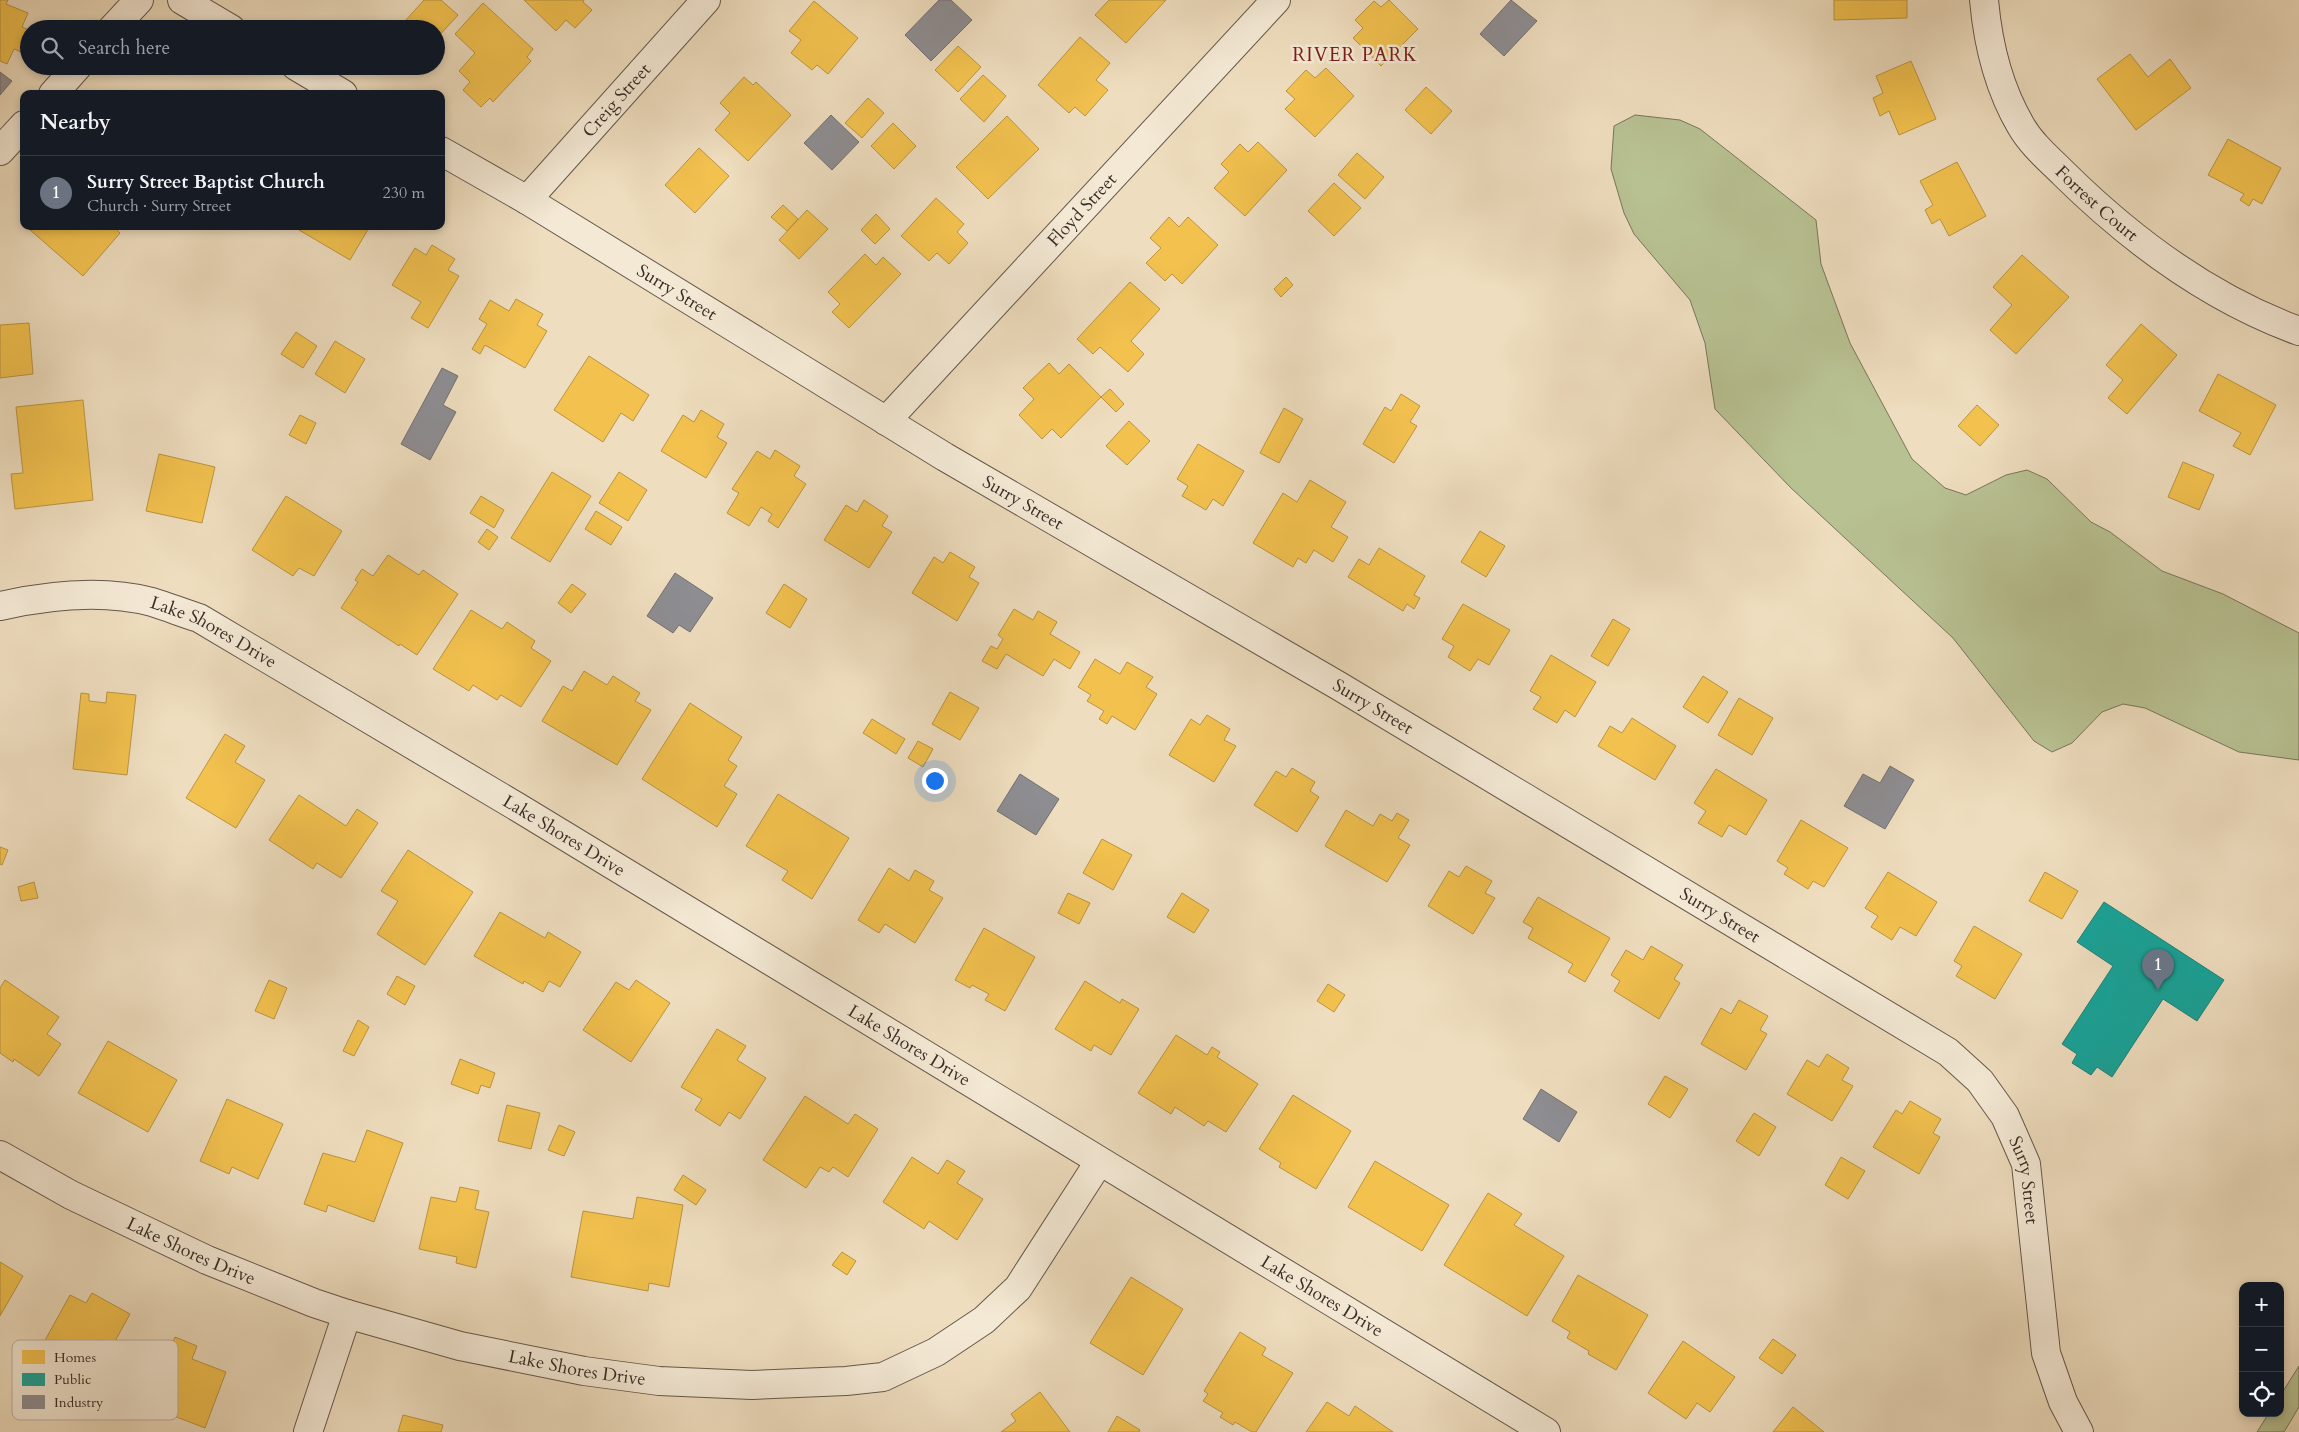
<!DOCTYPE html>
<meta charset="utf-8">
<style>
body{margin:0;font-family:Cardo,serif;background:#242831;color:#f1f3f6}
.controls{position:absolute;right:15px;bottom:15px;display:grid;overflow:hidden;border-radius:10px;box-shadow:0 2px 8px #0003}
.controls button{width:45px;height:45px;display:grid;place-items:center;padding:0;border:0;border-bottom:1px solid #363941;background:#171b24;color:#f1f3f6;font:25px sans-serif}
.you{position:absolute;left:934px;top:780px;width:18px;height:18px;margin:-12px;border:4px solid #fff;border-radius:50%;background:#1a73e8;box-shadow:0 0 0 8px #1a73e833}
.badge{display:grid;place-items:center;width:32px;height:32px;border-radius:50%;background:#b45309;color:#fff;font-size:16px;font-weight:700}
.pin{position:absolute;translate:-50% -41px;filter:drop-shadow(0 1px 2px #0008)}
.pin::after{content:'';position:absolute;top:26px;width:18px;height:15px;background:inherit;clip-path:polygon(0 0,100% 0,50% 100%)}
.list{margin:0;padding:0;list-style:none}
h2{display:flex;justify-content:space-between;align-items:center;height:65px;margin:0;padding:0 20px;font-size:21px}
h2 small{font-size:16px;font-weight:400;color:#9ea1a6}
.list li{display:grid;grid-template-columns:32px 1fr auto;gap:15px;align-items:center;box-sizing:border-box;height:75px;padding:0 20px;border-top:1px solid #363941}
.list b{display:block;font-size:19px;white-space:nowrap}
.list p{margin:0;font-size:16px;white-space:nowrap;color:#9ea1a6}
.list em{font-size:16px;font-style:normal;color:#9ea1a6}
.icon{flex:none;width:28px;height:28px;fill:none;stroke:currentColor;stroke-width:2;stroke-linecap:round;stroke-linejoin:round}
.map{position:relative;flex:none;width:2299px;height:1432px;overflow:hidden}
.search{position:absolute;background:#171b24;box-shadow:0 2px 8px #0003;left:20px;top:20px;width:425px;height:55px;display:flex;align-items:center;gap:12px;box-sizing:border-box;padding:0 18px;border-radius:28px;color:#9ea1a6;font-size:19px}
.panel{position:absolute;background:#171b24;box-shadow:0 2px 8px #0003;left:20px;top:90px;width:425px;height:140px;border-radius:10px}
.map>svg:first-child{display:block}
.green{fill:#b8c192;stroke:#78765c}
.homes{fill:#f2c14e;stroke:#ba9442}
.public{fill:#17a398;stroke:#217f76}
.industry{fill:#8d8d92;stroke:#737072}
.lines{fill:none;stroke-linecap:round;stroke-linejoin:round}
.minor-casing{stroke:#65584c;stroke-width:30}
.minor{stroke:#f4e9d5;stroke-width:28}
.labels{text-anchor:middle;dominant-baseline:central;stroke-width:5;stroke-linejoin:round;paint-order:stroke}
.street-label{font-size:18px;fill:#372c26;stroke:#f4e9d5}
.neighbourhood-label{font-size:19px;letter-spacing:1px;fill:#7a1f14;stroke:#f4e9d5}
.key{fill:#f4e9d5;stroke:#bbb0a0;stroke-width:1}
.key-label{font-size:14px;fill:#372c26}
</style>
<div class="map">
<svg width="2299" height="1432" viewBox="0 0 2299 1432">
<rect width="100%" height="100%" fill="#eeddbe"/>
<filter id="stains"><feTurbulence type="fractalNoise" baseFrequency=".004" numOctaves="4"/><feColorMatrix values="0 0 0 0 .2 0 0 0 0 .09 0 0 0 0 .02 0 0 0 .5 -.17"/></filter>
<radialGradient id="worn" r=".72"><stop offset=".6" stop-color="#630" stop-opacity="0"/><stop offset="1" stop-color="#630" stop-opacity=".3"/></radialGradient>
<g class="green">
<path d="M1635 115 1680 120 1700 129 1816 220 1821 264 1850 343 1912 459 1945 488 1966 495 2006 475 2027 470 2047 479 2091 522 2110 532 2162 571 2223 594 2299 633V760L2239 752 2145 708 2123 704 2102 712 2072 743 2052 752 2034 741 1953 638 1791 488 1715 409 1705 343 1690 300 1634 234 1624 213 1611 169 1614 126Z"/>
<path d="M2299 1366V1407L2284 1432H2257L2269 1413H2280V1396Z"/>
</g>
<g class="homes">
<path d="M0 0H8L6 4 28 13 22 27 29 30V47L26 54 14 49 7 64 0 61Z"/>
<path d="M424 0H441L458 15 436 39V29H416L406 20Z"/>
<path d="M524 0H584L583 2 592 10 575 28 566 20 556 31Z"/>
<path d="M1109 0H1166L1126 43 1095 15Z"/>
<path d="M1389 0 1418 29 1381 66 1353 38 1363 28 1355 20 1374 1 1381 7Z"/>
<path d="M1834 0H1907V18L1834 20Z"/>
<path d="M814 1 858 38 828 74 817 65 812 70 791 53 801 40 789 31Z"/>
<path d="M483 3 533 49 527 57 531 61 493 102 490 98 481 107 463 90 470 82 459 71 475 53 455 34Z"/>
<path d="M1080 37 1110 63 1096 80 1108 90 1085 116 1075 107 1069 113 1038 85Z"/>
<path d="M958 46 981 67 958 92 935 70Z"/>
<path d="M2130 54 2148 77 2170 59 2191 88 2136 130 2097 79Z"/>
<path d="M1911 61 1936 119 1899 135 1889 111 1880 116 1873 98 1883 93 1876 76Z"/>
<path d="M1326 68 1354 96 1315 137 1285 109 1295 99 1286 91 1306 70 1315 78Z"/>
<path d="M983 75 1006 96 984 122 960 99Z"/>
<path d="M744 77 753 85 756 82 791 115 748 161 715 130 730 113 720 103Z"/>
<path d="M1426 87 1452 111 1431 134 1405 110Z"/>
<path d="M868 98 884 113 862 138 845 123Z"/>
<path d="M1007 116 1039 149 988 199 956 167Z"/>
<path d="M893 123 916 146 894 169 871 146Z"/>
<path d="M2228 139 2281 168 2262 204 2253 199 2249 206 2240 200 2244 194 2208 175Z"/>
<path d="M1258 142 1287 170 1245 216 1214 188 1229 172 1221 164 1240 144 1248 152Z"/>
<path d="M699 148 729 176 695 213 665 185Z"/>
<path d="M1357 153 1384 177 1365 199 1338 175Z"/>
<path d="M1957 162 1986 216 1949 236 1940 219 1932 224 1925 210 1933 205 1920 181Z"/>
<path d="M1334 183 1361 208 1334 236 1308 211Z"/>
<path d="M936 198 964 224 957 232 968 243 949 264 937 253 929 261 901 236Z"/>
<path d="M783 205 798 219 787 231 771 217Z"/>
<path d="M807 210 828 229 799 259 779 240Z"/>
<path d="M876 214 890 229 875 244 861 230Z"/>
<path d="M1169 217 1179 227 1188 217 1218 245 1182 284 1172 274 1165 281 1146 263 1161 248 1150 238Z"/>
<path d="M31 226H113L120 233 83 276 29 229Z"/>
<path d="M301 226H370L350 260 299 230Z"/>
<path d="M432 245 455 259 448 270 459 276 428 328 411 318 421 302 392 285 415 248 426 255Z"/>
<path d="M865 254 876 265 883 257 901 274 849 328 832 312 840 304 828 292Z"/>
<path d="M2022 255 2069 297 2016 354 1990 330 2012 305 1993 287Z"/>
<path d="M1286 277 1293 285 1281 297 1274 289Z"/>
<path d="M1130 282 1160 309 1131 341 1144 354 1128 372 1100 347 1093 354 1077 339Z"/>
<path d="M516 299 543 314 537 325 547 331 525 368 485 345 480 354 472 349 487 324 479 319 490 300 509 311Z"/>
<path d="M29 323 33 374 0 378V325Z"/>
<path d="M2141 324 2177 355 2127 414 2108 398 2123 380 2106 365Z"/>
<path d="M296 332 317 346 303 368 281 354Z"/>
<path d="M335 341 365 359 345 393 315 374Z"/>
<path d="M589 356 649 395 633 421 621 413 603 442 554 410Z"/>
<path d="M1049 363 1059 374 1069 364 1101 397 1061 438 1052 429 1042 439 1019 415 1034 399 1023 388Z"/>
<path d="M2218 374 2276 405 2250 455 2233 446 2241 433 2199 411Z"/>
<path d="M1110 389 1124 404 1116 412 1101 397Z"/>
<path d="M1401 394 1420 406 1410 422 1417 426 1394 463 1363 444 1385 407 1391 411Z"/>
<path d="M83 400 93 500 15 509 11 474 23 473 16 407Z"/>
<path d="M1977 405 1999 425 1980 446 1958 426Z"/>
<path d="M1284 408 1303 419 1279 463 1260 453Z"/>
<path d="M701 410 724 424 717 437 727 443 706 478 661 451 683 415 694 422Z"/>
<path d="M300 415 316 423 306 444 289 435Z"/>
<path d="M1129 421 1150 441 1127 465 1106 446Z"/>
<path d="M1198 444 1244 471 1223 506 1213 499 1206 510 1182 496 1188 486 1177 479Z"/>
<path d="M775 450 800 466 794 476 806 484 778 528 768 521 772 514 761 507 749 526 727 513 739 493 732 489 757 451 770 459Z"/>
<path d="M159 454 215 467 202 523 146 511Z"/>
<path d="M2183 462 2214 475 2199 510 2168 497Z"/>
<path d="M552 472 591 496 550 562 511 538Z"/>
<path d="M619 472 647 490 628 521 599 503Z"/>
<path d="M1310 480 1346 502 1331 527 1348 537 1333 562 1314 550 1306 563 1298 558 1293 567 1253 543 1283 493 1297 502Z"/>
<path d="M286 496 342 531 314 576 299 568 293 576 252 550Z"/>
<path d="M481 496 504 510 494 528 470 513Z"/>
<path d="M864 500 888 516 882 526 892 532 869 568 824 540 846 505 857 512Z"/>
<path d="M596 511 622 527 611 545 585 529Z"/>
<path d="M487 529 498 537 489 550 478 542Z"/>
<path d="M1480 531 1505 546 1486 577 1461 562Z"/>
<path d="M1379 548 1425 576 1414 595 1420 598 1414 609 1407 604 1403 611 1348 577 1359 559 1369 565Z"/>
<path d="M950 552 975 567 969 577 979 583 957 621 912 593 934 557 943 563Z"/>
<path d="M388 555 419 575 423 570 458 594 417 655 400 644 399 646 341 608 358 582 355 580 362 569 373 576Z"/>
<path d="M572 584 586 594 571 613 558 603Z"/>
<path d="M784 584 807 599 790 628 766 613Z"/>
<path d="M1463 604 1510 630 1489 665 1478 659 1470 671 1448 657 1454 646 1442 639Z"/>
<path d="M1014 609 1033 620 1038 611 1057 622 1050 634 1080 652 1070 669 1054 659 1043 676 1006 654 997 669 982 661 991 646 997 649 1003 639 998 635Z"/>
<path d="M471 610 502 629 507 622 535 641 531 648 551 661 521 707 501 695 497 700 473 685 469 691 433 669Z"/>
<path d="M1613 619 1630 629 1608 666 1591 656Z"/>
<path d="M1551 655 1596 682 1575 717 1565 710 1557 723 1533 709 1541 697 1530 691Z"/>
<path d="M1095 659 1120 674 1127 662 1153 677 1146 687 1157 694 1135 730 1112 716 1107 724 1099 719 1104 711 1087 701 1091 695 1078 687Z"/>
<path d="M584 671 607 685 613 676 640 693 635 701 651 710 617 765 542 721 563 686 572 691Z"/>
<path d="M1703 676 1728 692 1708 723 1683 707Z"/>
<path d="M107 692 136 695 127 775 73 769 81 693 89 694V701L106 703Z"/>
<path d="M950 692 979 708 960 740 932 724Z"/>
<path d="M1739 698 1773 718 1752 755 1718 735Z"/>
<path d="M690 703 742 737 728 760 737 766 724 786 737 794 717 827 642 779Z"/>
<path d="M1207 715 1230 729 1224 740 1236 746 1214 782 1169 755 1191 719 1200 725Z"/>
<path d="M1632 718 1676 746 1655 780 1598 746 1610 726 1622 733Z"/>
<path d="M872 719 905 739 896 754 863 733Z"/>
<path d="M225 734 245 746 235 762 265 780 236 828 186 798Z"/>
<path d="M918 741 933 749 923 767 908 758Z"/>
<path d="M1292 768 1315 782 1310 791 1319 797 1297 832 1254 805 1276 771 1286 777Z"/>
<path d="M1716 769 1767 800 1746 835 1729 825 1722 837 1698 823 1706 811 1694 803Z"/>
<path d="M778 794 849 838 812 899 782 880 788 871 746 846Z"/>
<path d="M299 795 346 826 357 809 378 823 341 878 317 863 313 869 269 840Z"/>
<path d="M1346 810 1373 826 1380 814 1392 821 1397 813 1409 820 1398 838 1410 845 1387 882 1325 846Z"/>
<path d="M1801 820 1848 848 1824 887 1813 881 1808 889 1784 874 1788 868 1777 861Z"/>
<path d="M1102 839 1132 855 1113 890 1083 873Z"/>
<path d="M0 847 8 850 2 865 0 864Z"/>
<path d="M408 850 473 892 425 965 377 934 398 901 381 891Z"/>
<path d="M1466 866 1492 881 1485 893 1495 898 1473 934 1428 906 1449 871 1459 877Z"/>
<path d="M889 868 909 881 915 870 934 881 929 890 943 898 915 943 885 924 879 933 858 920Z"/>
<path d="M1888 872 1937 902 1916 936 1900 927 1892 940 1871 927 1878 916 1865 908Z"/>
<path d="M2045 872 2078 891 2062 919 2029 901Z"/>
<path d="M34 882 38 898 21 901 18 887Z"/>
<path d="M1068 893 1090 903 1079 924 1058 913Z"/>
<path d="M1182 893 1209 910 1194 933 1167 917Z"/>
<path d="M1538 897 1610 938 1585 982 1568 972 1573 964 1528 938 1533 928 1523 922Z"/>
<path d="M500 912 545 938 548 932 581 952 560 987 549 981 543 992 524 981 523 984 474 956Z"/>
<path d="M1974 926 2022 954 1995 999 1956 976 1962 966 1954 961Z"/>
<path d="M984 928 1035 957 1005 1011 985 1000 989 994 972 985 970 988 955 980Z"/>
<path d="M1651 946 1683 965 1674 979 1680 983 1659 1019 1614 991 1620 981 1611 975 1626 950 1643 960Z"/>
<path d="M397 976 415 986 405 1005 387 994Z"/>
<path d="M5 980 59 1017 47 1034 61 1044 39 1076 14 1059 13 1062 0 1053V988Z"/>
<path d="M269 980 287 988 274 1019 255 1011Z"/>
<path d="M636 980 670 1003 631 1062 583 1030 616 982 629 990Z"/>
<path d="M1085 981 1120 1003 1122 999 1139 1009 1111 1055 1094 1045 1091 1051 1055 1029Z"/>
<path d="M1328 984 1345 995 1334 1012 1317 1001Z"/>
<path d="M1739 1000 1768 1016 1760 1030 1767 1034 1746 1070 1701 1044 1721 1008 1731 1014Z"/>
<path d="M358 1020 369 1027 354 1056 343 1051Z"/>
<path d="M717 1029 746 1046 737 1060 766 1078 740 1119 729 1112 720 1126 695 1110 702 1099 681 1087Z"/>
<path d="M1176 1035 1207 1055 1212 1047 1220 1052 1217 1057 1258 1084 1226 1132 1208 1121 1204 1126 1175 1107 1171 1114 1138 1093Z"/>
<path d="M108 1041 177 1080 148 1132 78 1093Z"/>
<path d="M1827 1054 1849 1068 1842 1080 1853 1086 1832 1121 1787 1094 1807 1060 1819 1067Z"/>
<path d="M460 1059 495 1073 490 1088 481 1085 478 1094 451 1084Z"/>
<path d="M1665 1076 1688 1089 1670 1118 1648 1104Z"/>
<path d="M1293 1095 1351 1131 1316 1189 1279 1167 1281 1163 1259 1149Z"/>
<path d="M805 1096 848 1124 855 1114 878 1129 848 1177 833 1167 829 1172 820 1167 806 1188 763 1160Z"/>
<path d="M227 1099 283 1124 258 1179 232 1167 229 1174 200 1161Z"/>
<path d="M1910 1101 1941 1119 1933 1133 1940 1137 1919 1174 1873 1147 1896 1110 1902 1114Z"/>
<path d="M507 1105 540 1113 531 1149 498 1141Z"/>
<path d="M1754 1113 1776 1127 1759 1156 1736 1141Z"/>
<path d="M559 1125 575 1132 564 1156 548 1150Z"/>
<path d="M367 1130 403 1143 374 1222 328 1205 326 1212 304 1204 323 1153 355 1162Z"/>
<path d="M912 1157 938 1174 947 1160 965 1171 957 1183 983 1199 957 1240 929 1221 924 1229 883 1202Z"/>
<path d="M1841 1157 1865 1171 1848 1199 1825 1185Z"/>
<path d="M1375 1161 1449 1205 1422 1251 1348 1207Z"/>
<path d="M683 1175 706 1190 696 1205 674 1190Z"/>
<path d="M460 1187 479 1191 475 1209 489 1212 476 1268 456 1263 457 1257 419 1249 431 1197 456 1202Z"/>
<path d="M1488 1193 1522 1214 1514 1225 1564 1256 1527 1316 1444 1265Z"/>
<path d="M637 1197 683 1205 669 1287 649 1283 648 1291 571 1277 583 1211 633 1219Z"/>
<path d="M842 1252 856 1261 847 1275 832 1265Z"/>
<path d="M0 1262 23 1276 0 1316Z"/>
<path d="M1578 1275 1648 1315 1616 1370 1588 1354 1589 1351 1567 1338 1570 1332 1552 1321Z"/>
<path d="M1131 1277 1183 1309 1143 1375 1090 1343Z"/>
<path d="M92 1293 130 1314 92 1383 38 1353 70 1295 86 1303Z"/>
<path d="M1240 1332 1266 1348 1262 1355 1293 1373 1256 1432H1252L1235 1422 1233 1425 1220 1417 1223 1413 1203 1401 1208 1394 1204 1391Z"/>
<path d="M175 1337 197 1346 192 1359 226 1372 205 1428 161 1411 164 1405 150 1399Z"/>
<path d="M1773 1339 1796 1355 1782 1374 1759 1358Z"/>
<path d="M1683 1341 1735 1377 1710 1412 1697 1403 1686 1419 1648 1393Z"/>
<path d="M1040 1392 1070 1432H1001L1016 1421 1011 1414Z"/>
<path d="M1327 1402 1349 1416 1355 1406 1393 1432H1306Z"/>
<path d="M1793 1407 1824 1432H1773Z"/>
<path d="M403 1415 443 1425 441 1432H398Z"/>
<path d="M1117 1416 1140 1430 1139 1432H1108Z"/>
</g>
<path class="public" d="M2104 902 2224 980 2197 1021 2163 999 2112 1077 2097 1067 2091 1075 2072 1063 2077 1054 2062 1044 2113 966 2077 942Z"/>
<g class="industry">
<path d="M939 0H951L972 20 931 61 905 35Z"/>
<path d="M1511 0 1537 21 1504 56 1480 34Z"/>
<path d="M0 72 12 81 0 95Z"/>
<path d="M831 115 859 142 832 170 804 143Z"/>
<path d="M442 368 458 376 443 405 456 412 430 460 401 444Z"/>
<path d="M675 573 713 598 690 632 679 625 673 633 647 616Z"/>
<path d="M1890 766 1914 780 1885 829 1844 806 1863 774 1880 783Z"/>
<path d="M1020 774 1059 799 1036 835 997 811Z"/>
<path d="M1541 1089 1577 1112 1559 1142 1523 1119Z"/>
</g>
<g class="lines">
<g class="minor-casing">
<g id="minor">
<path d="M182 0 231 29"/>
<path id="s1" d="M1984 0C1988 45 1998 87 2021 126 2032 145 2049 159 2064 174 2131 240 2211 299 2299 331"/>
<path d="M112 29 139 0"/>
<path d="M296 66 343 94"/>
<path d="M53 94 78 66"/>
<path d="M0 151 24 125"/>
<path id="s2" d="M441 151 527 200 945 457 1339 686 1948 1052 1980 1081 2005 1116 2026 1164 2046 1353 2063 1402 2079 1432"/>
<path id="s3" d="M527 200 706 0"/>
<path id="s4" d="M886 421 1276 0"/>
<path id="s5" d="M0 606C49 595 102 589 152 602 168 607 183 613 199 618L519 808 1546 1432"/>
<path id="s6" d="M0 1155 71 1195 207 1260 314 1303 347 1314 460 1346 584 1371 659 1381 752 1385 846 1381 883 1377 936 1352 984 1320 1018 1288 1099 1162"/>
<path d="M308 1432 347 1314"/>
</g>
</g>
<use href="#minor" class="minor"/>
</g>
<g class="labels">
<g class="street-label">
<text stroke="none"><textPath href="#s3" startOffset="134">Creig Street</textPath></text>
<text stroke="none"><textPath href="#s1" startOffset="241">Forrest Court</textPath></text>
<text stroke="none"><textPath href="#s4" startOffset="288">Floyd Street</textPath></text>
<text stroke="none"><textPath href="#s2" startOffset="275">Surry Street</textPath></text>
<text stroke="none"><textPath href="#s2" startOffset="680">Surry Street</textPath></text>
<text stroke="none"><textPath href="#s5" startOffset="222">Lake Shores Drive</textPath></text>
<text stroke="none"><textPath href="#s2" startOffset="1085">Surry Street</textPath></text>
<text stroke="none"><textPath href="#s5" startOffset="628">Lake Shores Drive</textPath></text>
<text stroke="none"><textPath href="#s2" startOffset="1490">Surry Street</textPath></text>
<text stroke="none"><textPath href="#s5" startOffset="1032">Lake Shores Drive</textPath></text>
<text stroke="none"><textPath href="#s2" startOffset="1910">Surry Street</textPath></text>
<text stroke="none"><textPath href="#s6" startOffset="214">Lake Shores Drive</textPath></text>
<text stroke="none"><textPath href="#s5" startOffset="1515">Lake Shores Drive</textPath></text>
<text stroke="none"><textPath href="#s6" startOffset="619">Lake Shores Drive</textPath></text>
</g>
<g class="neighbourhood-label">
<text x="1355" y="55">RIVER PARK</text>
</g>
</g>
<rect x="12" y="1340" width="166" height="80" rx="8" class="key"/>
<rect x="22" y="1350" width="23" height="14" fill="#f2c14e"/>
<rect x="22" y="1373" width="23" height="13" fill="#17a398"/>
<rect x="22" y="1395" width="23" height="14" fill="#8d8d92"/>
<g class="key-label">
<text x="54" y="1362">Homes</text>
<text x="54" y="1384">Public</text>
<text x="54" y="1407">Industry</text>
</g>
<rect width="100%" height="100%" filter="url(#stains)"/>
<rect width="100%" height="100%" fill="url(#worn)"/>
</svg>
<div class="controls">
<button>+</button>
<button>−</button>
<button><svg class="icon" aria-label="locate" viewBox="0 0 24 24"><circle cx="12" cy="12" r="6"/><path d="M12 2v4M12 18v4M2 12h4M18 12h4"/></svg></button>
</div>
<div class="you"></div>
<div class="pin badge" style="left:2158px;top:990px;background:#6b7280">1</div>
<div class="search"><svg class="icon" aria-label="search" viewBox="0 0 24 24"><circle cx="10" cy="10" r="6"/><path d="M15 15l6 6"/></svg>Search here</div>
<section class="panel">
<h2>Nearby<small></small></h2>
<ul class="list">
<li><span class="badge" style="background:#6b7280">1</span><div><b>Surry Street Baptist Church</b><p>Church · Surry Street</p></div><em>230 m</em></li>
</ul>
</section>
</div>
